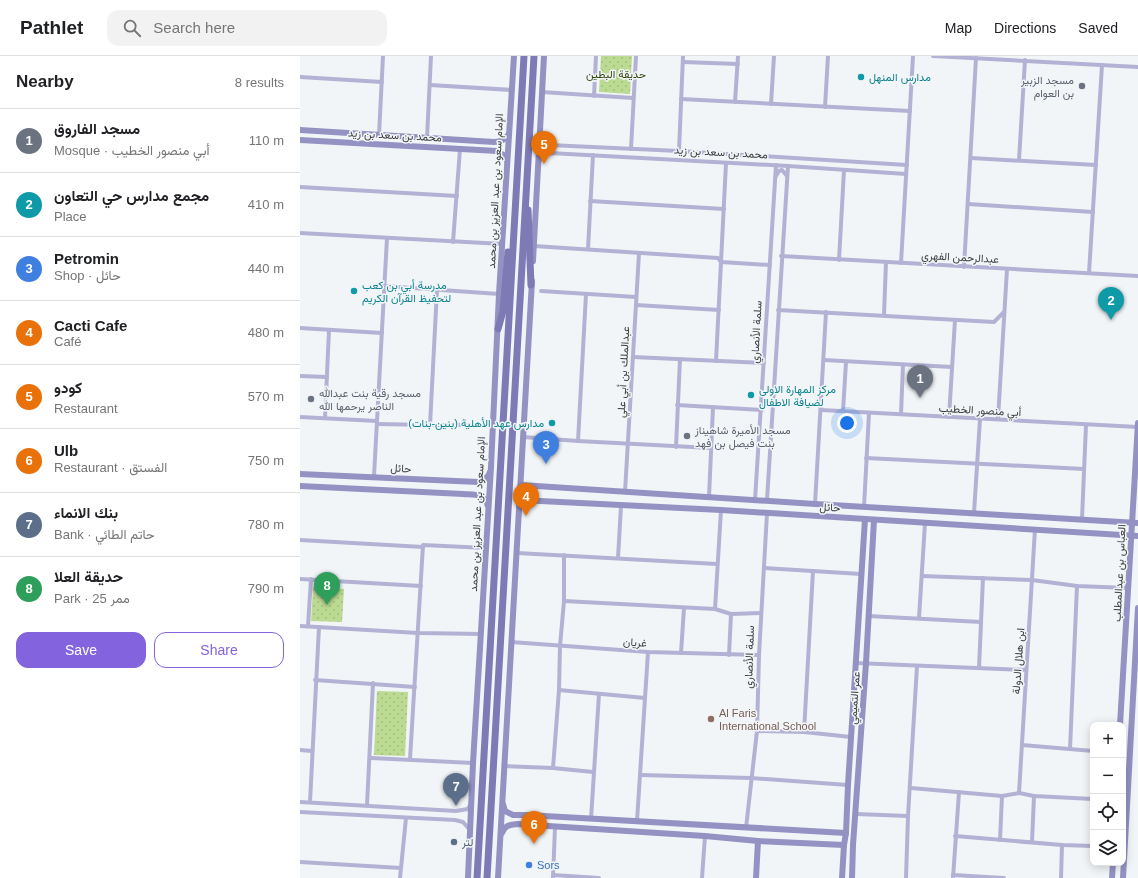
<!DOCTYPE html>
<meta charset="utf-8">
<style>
body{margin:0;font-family:Helvetica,Vazirmatn,sans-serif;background:#f2f2f2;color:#202124}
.controls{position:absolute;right:12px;bottom:12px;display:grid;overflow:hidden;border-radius:8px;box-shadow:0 2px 10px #0003}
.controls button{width:36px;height:36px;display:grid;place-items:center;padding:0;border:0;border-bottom:1px solid #e0e0e0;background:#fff;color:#202124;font:20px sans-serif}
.you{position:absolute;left:547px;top:367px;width:14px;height:14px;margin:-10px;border:3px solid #fff;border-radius:50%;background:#1a73e8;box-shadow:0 0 0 6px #1a73e833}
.badge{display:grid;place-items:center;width:26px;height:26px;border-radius:50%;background:#8463de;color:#fff;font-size:13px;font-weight:700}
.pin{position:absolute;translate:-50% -33px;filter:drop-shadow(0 1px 2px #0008)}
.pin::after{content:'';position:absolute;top:21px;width:14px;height:12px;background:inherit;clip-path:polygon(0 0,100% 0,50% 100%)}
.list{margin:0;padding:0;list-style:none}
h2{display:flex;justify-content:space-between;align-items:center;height:52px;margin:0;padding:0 16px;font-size:17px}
h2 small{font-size:13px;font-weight:400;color:#757577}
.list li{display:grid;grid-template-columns:26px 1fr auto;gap:12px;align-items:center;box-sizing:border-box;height:64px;padding:0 16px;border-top:1px solid #e0e0e0}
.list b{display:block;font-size:15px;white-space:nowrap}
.list p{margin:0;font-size:13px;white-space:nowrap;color:#757577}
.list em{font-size:13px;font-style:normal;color:#757577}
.actions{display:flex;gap:8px;padding:12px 16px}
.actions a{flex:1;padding:9px 0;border:1px solid #8463de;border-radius:12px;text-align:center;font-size:14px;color:#8463de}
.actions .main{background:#8463de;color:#fff}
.icon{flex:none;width:22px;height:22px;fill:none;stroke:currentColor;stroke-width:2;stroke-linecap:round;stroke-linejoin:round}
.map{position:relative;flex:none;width:838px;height:822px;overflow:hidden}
header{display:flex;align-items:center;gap:24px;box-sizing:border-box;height:56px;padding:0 20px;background:#fff;border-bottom:1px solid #e0e0e0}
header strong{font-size:19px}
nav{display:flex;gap:22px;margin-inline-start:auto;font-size:14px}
.search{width:280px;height:36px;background:#f2f2f2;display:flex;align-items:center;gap:10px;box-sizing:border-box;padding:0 14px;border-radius:12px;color:#757577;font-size:15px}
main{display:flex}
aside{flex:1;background:#fff}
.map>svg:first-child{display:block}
.park{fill:url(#park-dots)}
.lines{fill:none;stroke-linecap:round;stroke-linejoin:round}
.street{stroke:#b3b2d4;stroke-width:4}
.secondary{stroke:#9492c3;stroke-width:6}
.primary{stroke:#7d7ab5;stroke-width:7}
.culture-dot{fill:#0f9aa8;stroke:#f2f5f8;stroke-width:1.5}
.worship-dot{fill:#6b7280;stroke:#f2f5f8;stroke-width:1.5}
.education-dot{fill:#8d6e63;stroke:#f2f5f8;stroke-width:1.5}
.service-dot{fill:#5c6f8a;stroke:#f2f5f8;stroke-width:1.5}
.shop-dot{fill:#3f7fe0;stroke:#f2f5f8;stroke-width:1.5}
.labels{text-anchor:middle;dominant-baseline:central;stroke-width:3;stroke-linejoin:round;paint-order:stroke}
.park-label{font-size:11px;fill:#334610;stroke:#f2f5f8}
.culture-label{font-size:11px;fill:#0d838f;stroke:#f2f5f8;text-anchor:start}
.worship-label{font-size:11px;fill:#5b616d;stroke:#f2f5f8;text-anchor:start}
.street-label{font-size:11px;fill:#3c3d3e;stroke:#f2f5f8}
.education-label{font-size:11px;fill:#785e54;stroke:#f2f5f8;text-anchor:start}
.service-label{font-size:11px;fill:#4e5e75;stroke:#f2f5f8;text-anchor:start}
.shop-label{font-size:11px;fill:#366cbe;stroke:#f2f5f8;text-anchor:start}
</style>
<header>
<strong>Pathlet</strong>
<div class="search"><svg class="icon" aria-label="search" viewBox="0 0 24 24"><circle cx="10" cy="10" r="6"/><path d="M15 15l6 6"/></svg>Search here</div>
<nav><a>Map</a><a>Directions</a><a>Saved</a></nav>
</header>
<main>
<aside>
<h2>Nearby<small>8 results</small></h2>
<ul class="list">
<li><span class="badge" style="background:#6b7280">1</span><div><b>مسجد الفاروق</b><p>Mosque · أبي منصور الخطيب</p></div><em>110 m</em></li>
<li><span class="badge" style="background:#0f9aa8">2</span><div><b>مجمع مدارس حي التعاون</b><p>Place</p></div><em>410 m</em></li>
<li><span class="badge" style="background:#3f7fe0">3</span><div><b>Petromin</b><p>Shop · حائل</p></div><em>440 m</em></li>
<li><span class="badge" style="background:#e8710a">4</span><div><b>Cacti Cafe</b><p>Café</p></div><em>480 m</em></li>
<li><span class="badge" style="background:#e8710a">5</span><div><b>كودو</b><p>Restaurant</p></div><em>570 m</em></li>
<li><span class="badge" style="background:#e8710a">6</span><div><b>Ulb</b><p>Restaurant · الفستق</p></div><em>750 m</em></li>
<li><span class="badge" style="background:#5c6f8a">7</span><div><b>بنك الانماء</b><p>Bank · حاتم الطائي</p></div><em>780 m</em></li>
<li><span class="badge" style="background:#2e9e5b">8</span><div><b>حديقة العلا</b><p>Park · ممر 25</p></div><em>790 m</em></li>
</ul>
<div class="actions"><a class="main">Save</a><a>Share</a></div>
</aside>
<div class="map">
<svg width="838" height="822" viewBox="0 0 838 822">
<defs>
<pattern id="park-dots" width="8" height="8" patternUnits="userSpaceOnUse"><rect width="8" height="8" fill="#bbda92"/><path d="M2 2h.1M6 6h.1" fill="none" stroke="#a2bc7f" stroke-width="1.8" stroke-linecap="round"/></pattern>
</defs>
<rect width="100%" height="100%" fill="#f2f5f8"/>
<g class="park">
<path d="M301 0H332L330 38 299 36Z"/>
<path d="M13 531 44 533 42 566 11 565Z"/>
<path d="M77 635 108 636 105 700 74 699Z"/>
</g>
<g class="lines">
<g class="street">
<path d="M633 0 838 11"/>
<path d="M383 6 438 8"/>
<path d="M0 21 82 26"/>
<path d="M130 29 212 34"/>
<path d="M242 36 333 42"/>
<path d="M294 40 296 0"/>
<path d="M381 43 610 55"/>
<path d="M435 46 438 0"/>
<path d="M471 48 474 0"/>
<path d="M525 51 528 0"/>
<path d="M79 79 83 0"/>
<path d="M240 81 249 89 379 95 607 109"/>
<path d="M127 82 131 0"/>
<path d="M331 93 336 0"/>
<path d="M379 95 383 0"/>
<path d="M671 102 796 109"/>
<path d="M719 104 725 4"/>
<path d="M239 105 243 99 250 97 488 110 606 118"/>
<path d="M476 120 479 115 482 114 487 120"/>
<path d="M0 131 157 140"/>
<path d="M290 145 424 153"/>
<path d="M668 148 793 156"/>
<path d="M0 177 203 188"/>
<path d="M153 186 160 93"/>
<path d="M234 190 418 202 421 206 470 209"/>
<path d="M288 193 293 99"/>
<path d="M481 200 838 220"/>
<path d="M539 204 544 114"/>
<path d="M601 207 613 0"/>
<path d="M664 211 676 2"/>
<path d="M789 217 802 9"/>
<path d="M84 230 199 238"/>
<path d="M241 235 336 241"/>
<path d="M336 249 419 254"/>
<path d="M478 254 694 266 704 256"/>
<path d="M584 259 586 206"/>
<path d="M0 272 82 277"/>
<path d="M333 301 464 307"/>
<path d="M524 304 652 311"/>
<path d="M416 305 426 107"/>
<path d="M0 320 27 321"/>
<path d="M377 349 462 354"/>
<path d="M521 354 838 371"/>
<path d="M543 355 546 306"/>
<path d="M601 358 603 309"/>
<path d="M0 361 77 365"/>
<path d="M649 361 655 264"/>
<path d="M25 362 29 274"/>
<path d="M698 363 707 213"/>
<path d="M77 368 130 369H193"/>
<path d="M130 369 137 234"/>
<path d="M223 381 278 385 411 392"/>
<path d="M278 385 286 238"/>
<path d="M376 391 380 303"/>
<path d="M566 402 784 413"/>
<path d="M74 420 87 182"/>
<path d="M325 436 339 197"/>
<path d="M409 441 413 351"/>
<path d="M455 444 476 109"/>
<path d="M467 444 488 110"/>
<path d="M515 448 526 256"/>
<path d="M564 451 569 357"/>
<path d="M674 457 680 363"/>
<path d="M782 463 786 369"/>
<path d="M0 484 123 491"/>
<path d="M217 497 417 508"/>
<path d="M318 502 321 450"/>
<path d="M464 512 561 518"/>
<path d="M622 520 732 524 777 530 828 532"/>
<path d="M0 523 121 530"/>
<path d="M264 545 415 553 431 558 461 557"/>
<path d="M415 553 421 454"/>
<path d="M568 560 681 566"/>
<path d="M619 562 625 467"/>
<path d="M0 570 118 577 181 578"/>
<path d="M8 570 11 523"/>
<path d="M211 586 348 596 459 599"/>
<path d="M381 597 384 552"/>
<path d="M429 599 431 558"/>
<path d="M556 607 726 614"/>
<path d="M679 612 683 522"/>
<path d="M15 624 115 631"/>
<path d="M259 634 345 642"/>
<path d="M457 675 504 676 551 681"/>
<path d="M504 676 513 515"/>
<path d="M722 689 793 695"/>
<path d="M770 693 777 530"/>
<path d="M0 694 12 695"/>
<path d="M71 702 173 707"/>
<path d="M110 703 123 489 186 492"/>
<path d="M204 710 253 712 293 716"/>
<path d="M253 712 259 634 260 590 264 545V499"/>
<path d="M341 719 451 722 548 729"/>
<path d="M611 732 702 740 719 737 734 740 793 743"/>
<path d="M719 737 735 473"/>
<path d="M0 746 156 755 168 753 170 749"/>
<path d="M10 746 19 571"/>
<path d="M67 749 73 627"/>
<path d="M0 756 155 764 163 766 169 773"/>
<path d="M556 758 608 760"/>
<path d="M291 763 299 638"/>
<path d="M337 765 348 596"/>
<path d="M446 772 457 675 459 599 467 457"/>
<path d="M655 780 762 789 793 790"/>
<path d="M700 784 702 740"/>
<path d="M732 786 734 740"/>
<path d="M0 806 101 812"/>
<path d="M253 819 299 822"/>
<path d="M653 819 704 822"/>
<path d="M100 822 106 762"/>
<path d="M253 822 255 771"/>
<path d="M402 822 405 780"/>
<path d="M606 822 608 760 617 610"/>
<path d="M653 822 659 736"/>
<path d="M761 822 762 789"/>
</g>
<g class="secondary">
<path d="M0 74 194 86C201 86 205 84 209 78"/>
<path d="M0 84 197 95 205 100 207 105"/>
<path d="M233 205 244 0"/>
<path d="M0 418 178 426C184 424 188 422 190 416"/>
<path d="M221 429 515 448 838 467"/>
<path d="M0 430 163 438C175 439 184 437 188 450"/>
<path d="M220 444 421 454 838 480"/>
<path d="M230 445 231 430"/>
<path d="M820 669 838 367"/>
<path d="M203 748 205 755 213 759H227L546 777"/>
<path d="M202 777C205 769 209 769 217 768L405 780 458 785 544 789"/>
<path d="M168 822 173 707 191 411 199 238 214 0"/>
<path d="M198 822 232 225"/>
<path d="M456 822 458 785"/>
<path d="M542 822 544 789 546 777 548 729 565 463"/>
<path d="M552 822 553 789 566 607 574 464"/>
<path d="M812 822 813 807"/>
<path d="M823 822 838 552"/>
</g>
<g class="primary">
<path d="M228 154 231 229"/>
<path d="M198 273 203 255 208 196"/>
<path d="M177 822 224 0"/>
<path d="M187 822 234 0"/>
</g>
</g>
<g class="culture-dot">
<circle cx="561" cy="21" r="4"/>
<circle cx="54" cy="235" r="4"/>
<circle cx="451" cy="339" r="4"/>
<circle cx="252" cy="367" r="4"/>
</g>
<g class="worship-dot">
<circle cx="782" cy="30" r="4"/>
<circle cx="11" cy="343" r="4"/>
<circle cx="387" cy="380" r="4"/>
</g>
<circle class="education-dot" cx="411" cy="663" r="4"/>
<circle class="service-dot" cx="154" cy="786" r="4"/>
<circle class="shop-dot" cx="229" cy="809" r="4"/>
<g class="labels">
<g class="park-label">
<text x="316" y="18">حديقة البطين</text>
</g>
<g class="culture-label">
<text x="569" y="21">مدارس المنهل</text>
<text x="62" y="229">مدرسة أبي بن كعب<tspan x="62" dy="13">لتحفيظ القرآن الكريم</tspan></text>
<text x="459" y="333">مركز المهارة الاولى<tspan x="459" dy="13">لضيافة الاطفال</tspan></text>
<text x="244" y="367" text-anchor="end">مدارس عهد الأهلية (بنين-بنات)</text>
</g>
<g class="worship-label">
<text x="774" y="24" text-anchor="end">مسجد الزبير<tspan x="774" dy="13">بن العوام</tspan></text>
<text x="19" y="337">مسجد رقية بنت عبدالله<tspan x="19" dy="13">الناصر يرحمها الله</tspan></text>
<text x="395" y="374">مسجد الأميرة شاهيناز<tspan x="395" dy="13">بنت فيصل بن فهد</tspan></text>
</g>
<g class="street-label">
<text transform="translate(95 79) rotate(3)">محمد بن سعد بن زيد</text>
<text transform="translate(421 96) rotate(3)">محمد بن سعد بن زيد</text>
<text transform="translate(195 135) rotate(-87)">الإمام سعود بن عبد العزيز بن محمد</text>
<text transform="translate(660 201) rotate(3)">عبدالرحمن الفهري</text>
<text transform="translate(456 276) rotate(-87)">سلمة الأنصاري</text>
<text transform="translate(323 316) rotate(-87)">عبدالملك بن أبي علي</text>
<text transform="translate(680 354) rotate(3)">أبي منصور الخطيب</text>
<text transform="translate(101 412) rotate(4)">حائل</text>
<text transform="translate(530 451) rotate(3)">حائل</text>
<text transform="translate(177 458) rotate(-87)">الإمام سعود بن عبد العزيز بن محمد</text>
<text transform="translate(819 517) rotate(-87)">العباس بن عبدالمطلب</text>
<text transform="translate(335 586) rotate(4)">غريان</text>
<text transform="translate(449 601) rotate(-88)">سلمة الأنصاري</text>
<text transform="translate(718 605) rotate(-86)">ابن هلال الدولة</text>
<text transform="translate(554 642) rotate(-86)">عمر التميمي</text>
</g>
<g class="education-label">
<text x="419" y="657">Al Faris<tspan x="419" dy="13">International School</tspan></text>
</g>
<g class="service-label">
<text x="162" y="786">لتر</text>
</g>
<g class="shop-label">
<text x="237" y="809">Sors</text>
</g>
</g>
</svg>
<div class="controls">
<button>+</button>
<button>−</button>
<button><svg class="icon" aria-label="locate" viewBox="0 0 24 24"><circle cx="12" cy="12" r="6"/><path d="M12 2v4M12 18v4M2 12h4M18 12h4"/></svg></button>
<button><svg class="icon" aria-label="layers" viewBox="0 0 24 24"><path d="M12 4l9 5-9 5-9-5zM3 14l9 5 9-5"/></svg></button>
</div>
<div class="you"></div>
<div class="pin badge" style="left:620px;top:342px;background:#6b7280">1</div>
<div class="pin badge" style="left:811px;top:264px;background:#0f9aa8">2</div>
<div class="pin badge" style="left:246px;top:408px;background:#3f7fe0">3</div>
<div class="pin badge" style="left:226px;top:460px;background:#e8710a">4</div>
<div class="pin badge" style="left:244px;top:108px;background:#e8710a">5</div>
<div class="pin badge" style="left:234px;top:788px;background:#e8710a">6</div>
<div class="pin badge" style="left:156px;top:750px;background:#5c6f8a">7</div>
<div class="pin badge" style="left:27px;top:549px;background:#2e9e5b">8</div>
</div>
</main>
